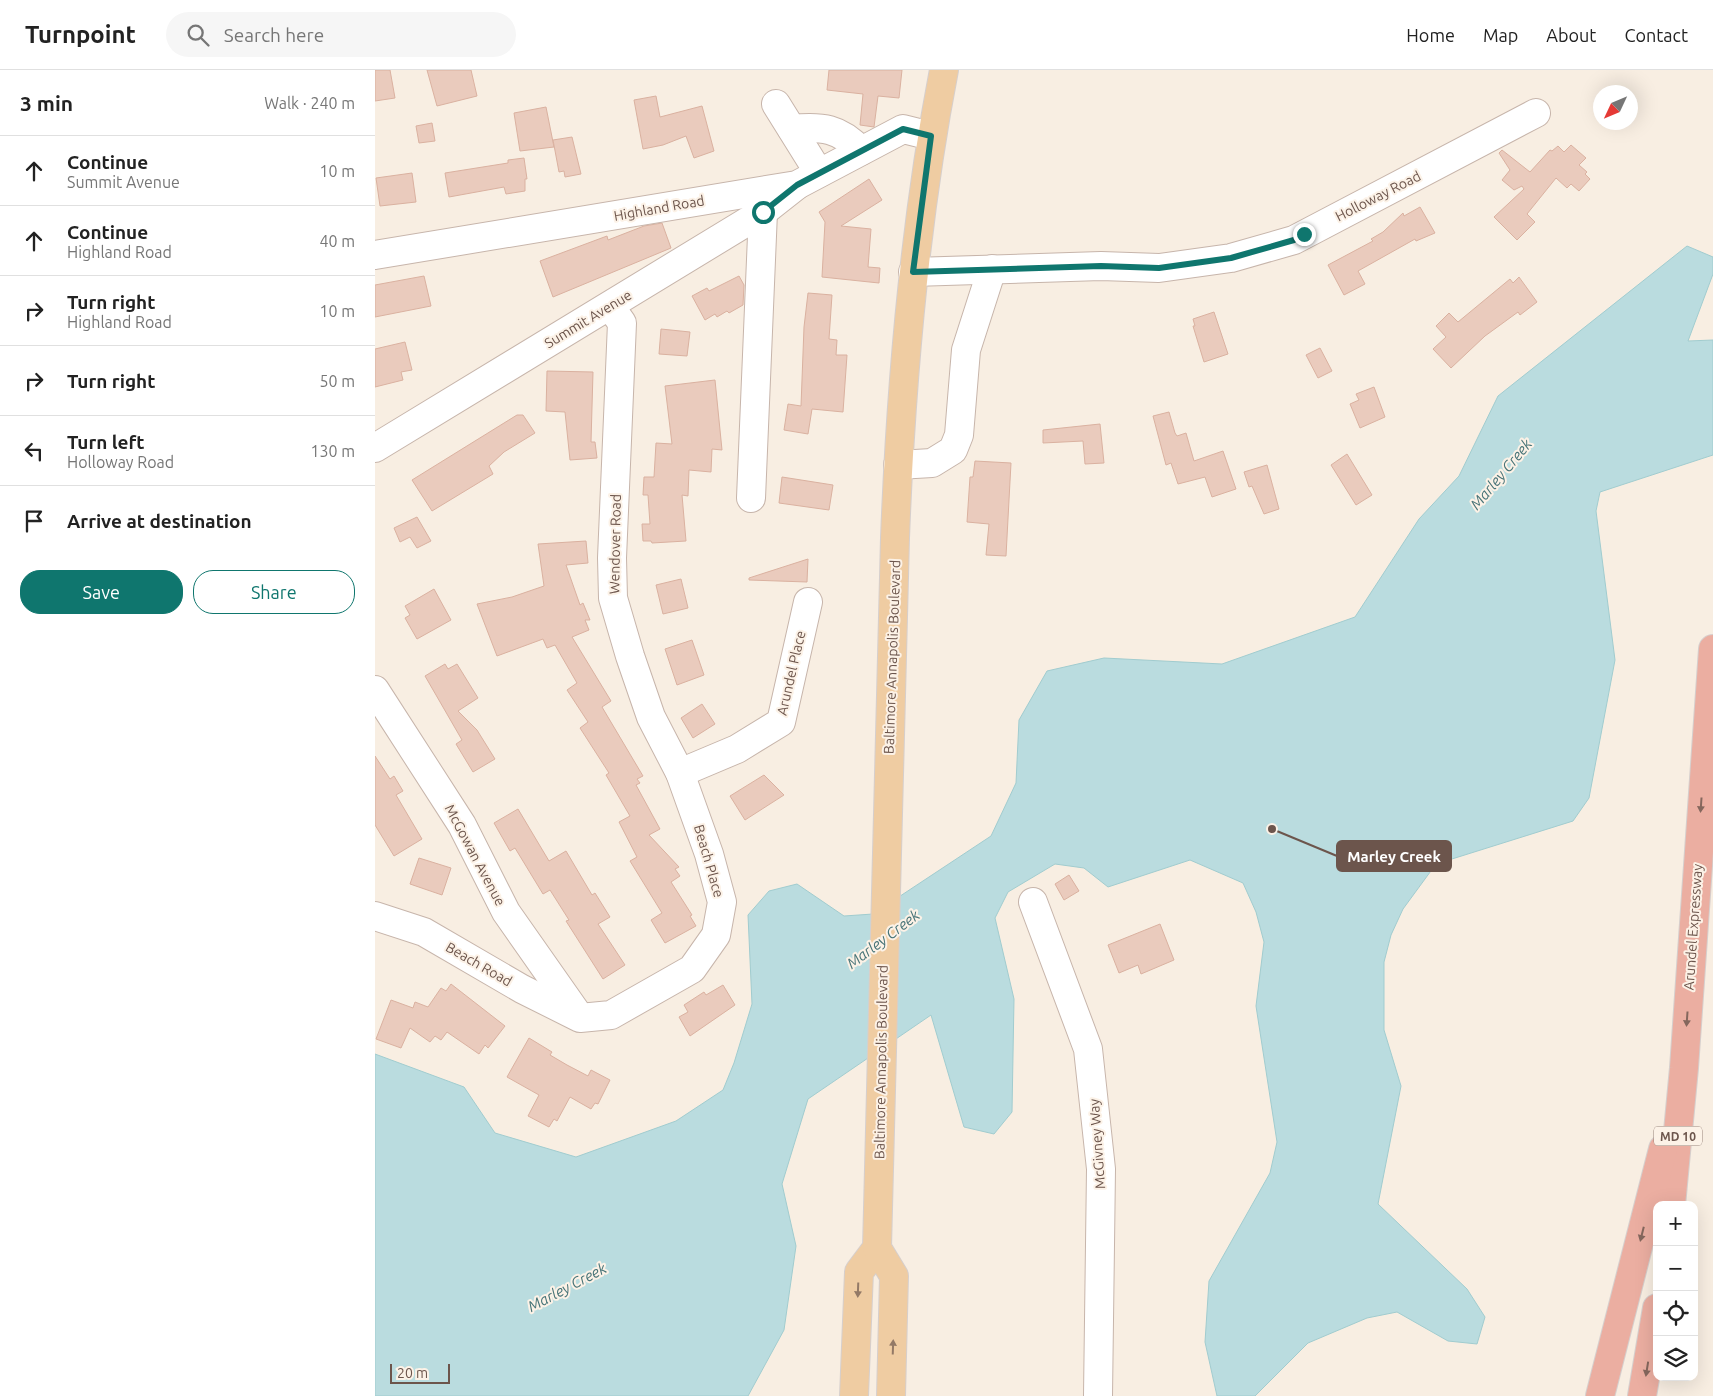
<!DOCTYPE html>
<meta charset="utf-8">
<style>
body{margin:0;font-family:Ubuntu,sans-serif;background:#f6f6f6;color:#222}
.controls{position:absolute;right:15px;bottom:15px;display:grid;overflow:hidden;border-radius:10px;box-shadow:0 5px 20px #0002}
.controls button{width:45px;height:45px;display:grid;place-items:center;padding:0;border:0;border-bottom:1px solid #e0e0e0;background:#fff;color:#222;font:25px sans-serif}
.compass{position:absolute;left:1218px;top:15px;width:45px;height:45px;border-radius:50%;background:#fff;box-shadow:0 5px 20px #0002;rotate:226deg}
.scale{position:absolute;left:15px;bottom:12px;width:60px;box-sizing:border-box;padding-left:5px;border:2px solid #6c554c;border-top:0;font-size:14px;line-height:18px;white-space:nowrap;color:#6c554c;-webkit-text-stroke:4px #fcf2e7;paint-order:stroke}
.stop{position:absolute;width:15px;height:15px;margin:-11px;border:4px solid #0f766e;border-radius:50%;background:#fff}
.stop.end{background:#0f766e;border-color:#fff;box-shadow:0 1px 5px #0008}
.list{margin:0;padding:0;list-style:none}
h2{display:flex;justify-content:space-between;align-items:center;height:65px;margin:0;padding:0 20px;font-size:21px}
h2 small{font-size:16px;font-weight:400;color:#767676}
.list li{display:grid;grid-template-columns:32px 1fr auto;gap:15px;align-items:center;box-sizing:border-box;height:70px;padding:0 20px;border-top:1px solid #e0e0e0}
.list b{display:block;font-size:19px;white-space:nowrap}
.list p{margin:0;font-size:16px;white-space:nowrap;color:#767676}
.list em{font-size:16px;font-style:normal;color:#767676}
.actions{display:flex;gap:10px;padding:15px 20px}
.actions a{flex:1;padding:11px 0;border:1px solid #0f766e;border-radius:20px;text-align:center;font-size:18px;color:#0f766e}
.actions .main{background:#0f766e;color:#fff}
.icon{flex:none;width:28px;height:28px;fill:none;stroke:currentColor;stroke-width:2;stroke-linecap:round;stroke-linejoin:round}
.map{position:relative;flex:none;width:1338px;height:1326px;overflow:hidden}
header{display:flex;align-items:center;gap:30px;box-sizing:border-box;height:70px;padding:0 25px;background:#fff;border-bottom:1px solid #e0e0e0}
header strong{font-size:24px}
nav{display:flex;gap:28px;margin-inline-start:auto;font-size:18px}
.search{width:350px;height:45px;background:#f6f6f6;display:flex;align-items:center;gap:12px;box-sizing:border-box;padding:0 18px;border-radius:28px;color:#767676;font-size:19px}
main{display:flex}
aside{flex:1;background:#fff}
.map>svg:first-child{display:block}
.water{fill:#badcdf;stroke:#a1cccf}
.building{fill:#eacbbd;stroke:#dab1a0}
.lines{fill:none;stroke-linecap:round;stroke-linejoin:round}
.minor-casing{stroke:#c7b5ab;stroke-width:30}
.major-casing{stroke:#d6cfcd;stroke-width:30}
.highway-casing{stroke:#d6cfcd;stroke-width:30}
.minor{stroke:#fff;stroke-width:28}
.major{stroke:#efcca2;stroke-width:28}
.highway{stroke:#ebaea1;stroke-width:28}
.oneway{fill:#85675d}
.oneway2{fill:#937966}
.route{stroke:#0f766e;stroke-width:6}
.labels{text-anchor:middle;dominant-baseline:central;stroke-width:4;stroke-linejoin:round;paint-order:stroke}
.shield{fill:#fcf2e7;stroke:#97847a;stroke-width:1}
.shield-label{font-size:12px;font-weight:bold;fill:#6c554c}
.street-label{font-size:14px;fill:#6c554c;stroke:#fcf2e7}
.water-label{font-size:15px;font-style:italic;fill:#467377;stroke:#fcf2e7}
.leader{fill:none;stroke:#6c554c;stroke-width:2}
.callout-dot{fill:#6c554c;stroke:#fcf2e7;stroke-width:2}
.callout{fill:#6c554c;stroke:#6c554c;stroke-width:2}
.callout-label{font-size:15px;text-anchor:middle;font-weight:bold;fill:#fff}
</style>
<header>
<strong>Turnpoint</strong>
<div class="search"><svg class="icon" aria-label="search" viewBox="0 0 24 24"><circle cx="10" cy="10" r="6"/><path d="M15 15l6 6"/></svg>Search here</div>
<nav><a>Home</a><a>Map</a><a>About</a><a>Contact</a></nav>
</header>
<main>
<aside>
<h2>3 min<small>Walk · 240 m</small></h2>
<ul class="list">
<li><svg class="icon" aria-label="ahead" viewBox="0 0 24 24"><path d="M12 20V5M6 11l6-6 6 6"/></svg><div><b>Continue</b><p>Summit Avenue</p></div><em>10 m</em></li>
<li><svg class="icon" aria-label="ahead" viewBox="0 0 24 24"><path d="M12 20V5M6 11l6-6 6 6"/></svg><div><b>Continue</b><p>Highland Road</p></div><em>40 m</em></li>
<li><svg class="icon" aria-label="right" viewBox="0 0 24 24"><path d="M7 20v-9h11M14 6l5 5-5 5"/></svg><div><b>Turn right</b><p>Highland Road</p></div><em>10 m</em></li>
<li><svg class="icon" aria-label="right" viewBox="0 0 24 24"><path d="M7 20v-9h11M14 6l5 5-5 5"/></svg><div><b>Turn right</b></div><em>50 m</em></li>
<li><svg class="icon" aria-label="left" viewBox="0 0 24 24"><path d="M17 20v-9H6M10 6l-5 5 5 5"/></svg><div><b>Turn left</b><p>Holloway Road</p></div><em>130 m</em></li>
<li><svg class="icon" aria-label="arrive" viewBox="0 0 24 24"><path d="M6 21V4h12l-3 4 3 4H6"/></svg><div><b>Arrive at destination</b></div></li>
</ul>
<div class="actions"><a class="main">Save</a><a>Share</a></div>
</aside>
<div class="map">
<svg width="1338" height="1326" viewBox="0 0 1338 1326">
<rect width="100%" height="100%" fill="#f8eee2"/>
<path class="water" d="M1312 176 1338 187V204L1313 271 1338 270V385L1225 422 1221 441 1240 590 1214 728 1198 751 1061 794 1028 839 1016 865 1009 892V960L1026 1016 1003 1134 1092 1219 1110 1247 1102 1274 1073 1271 1022 1242 992 1248 933 1273 880 1326H842L830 1272 834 1211 895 1103 902 1072 881 936 889 872 881 842 868 813 815 790 733 817 709 798 680 794 633 822 620 848 639 929 637 1042 619 1064 589 1057 556 945 433 1029 407 1114 421 1176 409 1260 373 1326H0V984L89 1017 120 1063 201 1087 301 1051 348 1020 359 993 377 934 373 845 394 821 422 814 469 846 498 844 616 766 641 713 644 650 672 601 729 588 847 594 980 547 1044 449 1084 406 1123 326Z"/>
<g class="building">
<path d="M0 0H15L20 28 0 31Z"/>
<path d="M52 0H96L102 26 62 36Z"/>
<path d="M454 0H527L524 28 503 26 499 57 485 55 488 24 452 20Z"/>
<path d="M281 26 285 47 327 36 339 81 319 88 311 66 288 75 268 79 259 30Z"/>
<path d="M171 37 179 77 145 81 139 43Z"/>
<path d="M57 53 60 71 44 73 41 56Z"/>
<path d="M197 67 206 104 190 107 189 101 184 102 178 70Z"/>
<path d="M1196 75 1211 88 1204 95 1212 102 1210 104 1215 109 1204 121 1196 114 1192 118 1181 108 1152 144 1160 152 1142 170 1119 147 1149 119 1147 116 1139 120 1127 110 1135 100 1124 83 1127 80 1155 102 1175 80 1177 81 1183 76 1189 82Z"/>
<path d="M149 88 152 109H150V121L131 124 129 117 74 127 70 103 133 93V90Z"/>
<path d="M37 103 41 132 5 136 1 108Z"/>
<path d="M494 109 507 130 466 156 496 159 493 197 505 198 504 213 447 207 450 152 444 142Z"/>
<path d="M1045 137 1060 163 1041 171 1040 169 983 201 990 214 969 225 953 195 998 171 996 169 1008 162 1028 143 1029 146Z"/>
<path d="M287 153 296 178 178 227 165 191 232 166 233 170 269 156Z"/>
<path d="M49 206 56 236 0 247V215Z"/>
<path d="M364 206 369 215 368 235 354 243 352 241 342 247 340 244 330 250 317 226 332 218 334 221Z"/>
<path d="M1144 207 1162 232 1145 245 1143 242 1110 266 1076 298 1058 279 1071 267 1061 256 1074 243 1083 252 1135 209 1138 213Z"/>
<path d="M433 223 457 225 454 269 462 270 461 285H472L468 342 437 339 433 364 409 360 413 334 426 336 429 257Z"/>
<path d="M839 242 853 284 829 292 818 256H820L818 249Z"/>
<path d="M286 259 315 262 312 286 284 284Z"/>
<path d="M30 272 37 300 26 302 28 310 0 317V279Z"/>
<path d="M945 278 957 301 943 308 931 285Z"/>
<path d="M172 301 218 302 216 372H220L222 388 195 390 190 342 171 341Z"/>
<path d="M340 310 347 380 337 379 336 402 314 400 313 426 307 425 311 471 277 473 276 471H268L267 454H275L273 425H268L269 407H279L281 373 297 374 290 316Z"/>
<path d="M999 317 1010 347 985 358 975 334 984 330 981 324Z"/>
<path d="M794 342 800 363 802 366 811 363 819 391 848 381 861 419 837 427 830 407 803 414 796 393 791 395 778 346Z"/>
<path d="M142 345H148L160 363 129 382 114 396 118 404 57 441 37 410Z"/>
<path d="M725 354 729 393 710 394 708 371 668 373V360Z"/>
<path d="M972 384 997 425 981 435 956 395Z"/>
<path d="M600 391 636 393 631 486 611 485 614 454 592 452 595 407H598Z"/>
<path d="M892 395 904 439 889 444 877 416 874 417 869 402Z"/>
<path d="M407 407 458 415 454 440 404 433Z"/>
<path d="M42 447 56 471 42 478 35 467 25 472 19 458Z"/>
<path d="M211 471 213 493 191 495 205 535 208 533 215 550H210L214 560 197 567 236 631 227 637 268 706 262 709 265 713 261 715 285 759 274 765 304 797 300 799 305 806 296 812 317 845 315 846 321 856 290 873 276 850 287 843 255 791 262 787 244 752 255 746 231 705 234 703 205 658 213 652 192 620 202 613 180 575 172 578 168 569 122 586 102 534 137 527 169 516 163 474Z"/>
<path d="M433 489 432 512 374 510V508Z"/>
<path d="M306 509 313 538 288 544 281 515Z"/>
<path d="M59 519 76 550 42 569 30 548 35 545 30 536Z"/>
<path d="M317 570 329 605 302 615 290 579Z"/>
<path d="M70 594 73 599 82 594 103 628 83 641 102 660 120 689 98 702 81 674 87 670 50 606Z"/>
<path d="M327 634 340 654 318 668 306 648Z"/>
<path d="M0 686 15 709 19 706 28 721 21 725 47 769 19 786 0 755Z"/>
<path d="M389 705 409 725 370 750 355 726Z"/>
<path d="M143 739 174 791 191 781 217 825 220 823 235 847 223 854 250 895 228 909 191 851 194 850 175 820 168 824 140 778 135 781 119 753Z"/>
<path d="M44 788 76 798 67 825 35 814Z"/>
<path d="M694 805 704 821 689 830 680 814Z"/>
<path d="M785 854 799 890 766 904 763 895 744 903 733 875Z"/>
<path d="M76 914 130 956 113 978 110 975 104 984 72 962 66 970 60 966 55 972 35 958 26 978 1 969 16 930 38 938 40 932 53 937 66 918 71 921Z"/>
<path d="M348 915 360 935 315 966 304 947 313 942 309 935 329 922 331 925Z"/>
<path d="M154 968 177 982 175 985 192 995 213 1006 216 1000 235 1010 223 1034 220 1033 216 1039 195 1027 182 1051 179 1049 174 1057 153 1046 164 1025 132 1007Z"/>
</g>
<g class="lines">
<g class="minor-casing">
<g id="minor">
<path d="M401 34 444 103"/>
<path d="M417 59C447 56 465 58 486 81"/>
<path d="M0 185 422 115 528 59 556 66"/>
<path d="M538 202 726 196 784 198 856 188 919 170 1161 43"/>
<path d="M0 378 388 142 421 116"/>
<path d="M523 395 557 393 578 380 584 365 591 280 617 199"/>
<path d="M376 428 388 142"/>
<path d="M0 620 87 755 131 842 204 946"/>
<path d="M305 703 362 679 406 652 433 532"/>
<path d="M658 832 713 979 726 1099 723 1326"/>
<path d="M0 846 49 862 147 919 205 948 236 945 317 899 341 865 347 832 334 784 305 703 276 647 255 586 238 528 237 488 247 253 235 236"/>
</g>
</g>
<g class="major-casing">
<g id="major">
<path d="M479 1326 484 1202 502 1178"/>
<path d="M516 1326 519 1206 502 1178 520 468C526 311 539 155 569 0"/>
</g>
</g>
<g class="highway-casing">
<g id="highway">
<path d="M1296 1135 1309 998 1338 579"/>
<path d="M1225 1326 1288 1079"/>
<path d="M1267 1326 1282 1238"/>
</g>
</g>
<use href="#minor" class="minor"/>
<use href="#major" class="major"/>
<use href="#highway" class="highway"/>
</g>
<defs><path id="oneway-solid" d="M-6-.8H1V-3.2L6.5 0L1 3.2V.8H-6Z" transform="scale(1.25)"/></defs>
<g class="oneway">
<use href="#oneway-solid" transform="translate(1326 735) rotate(94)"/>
<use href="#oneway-solid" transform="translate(1312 949) rotate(94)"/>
<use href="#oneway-solid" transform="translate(1267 1164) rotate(104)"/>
<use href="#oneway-solid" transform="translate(1272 1299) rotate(99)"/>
</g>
<g class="oneway2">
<use href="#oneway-solid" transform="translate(483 1220) rotate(92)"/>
<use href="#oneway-solid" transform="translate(518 1277) rotate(-88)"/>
</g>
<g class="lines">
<path class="route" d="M388 142 422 115 528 59 556 66 538 202 726 196 784 198 856 188 919 170 929 164"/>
</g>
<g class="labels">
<rect class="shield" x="1279" y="1056.5" width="48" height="19" rx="4"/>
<g class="shield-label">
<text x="1303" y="1066">MD 10</text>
</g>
<g class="street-label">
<text transform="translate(1003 126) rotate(-27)">Holloway Road</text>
<text transform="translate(284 138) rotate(-10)">Highland Road</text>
<text transform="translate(213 249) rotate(-31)">Summit Avenue</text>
<text transform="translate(240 474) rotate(-89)">Wendover Road</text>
<text transform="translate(517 587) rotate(-88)">Baltimore Annapolis Boulevard</text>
<text transform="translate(416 603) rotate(-77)">Arundel Place</text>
<text transform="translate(100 785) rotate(62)">McGowan Avenue</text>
<text transform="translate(334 791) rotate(74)">Beach Place</text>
<text transform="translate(1318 857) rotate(-86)">Arundel Expressway</text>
<text transform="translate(104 894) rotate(30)">Beach Road</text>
<text transform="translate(506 992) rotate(-89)">Baltimore Annapolis Boulevard</text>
<text transform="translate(722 1074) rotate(-94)">McGivney Way</text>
</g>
<g class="water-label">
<text transform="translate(1126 404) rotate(-50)">Marley Creek</text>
<text transform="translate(508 869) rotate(-37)">Marley Creek</text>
<text transform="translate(192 1217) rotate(-28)">Marley Creek</text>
</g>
</g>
<path class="leader" d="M897 759L962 786"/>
<circle class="callout-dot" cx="897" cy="759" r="5"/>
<rect class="callout" x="962" y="771" width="114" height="30" rx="5"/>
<g class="callout-label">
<text x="1019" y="792">Marley Creek</text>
</g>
</svg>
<div class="controls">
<button>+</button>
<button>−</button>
<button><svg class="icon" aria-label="locate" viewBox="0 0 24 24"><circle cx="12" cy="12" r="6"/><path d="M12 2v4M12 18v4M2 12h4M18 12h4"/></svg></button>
<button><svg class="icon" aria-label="layers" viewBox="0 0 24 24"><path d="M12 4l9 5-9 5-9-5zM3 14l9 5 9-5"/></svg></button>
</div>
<svg class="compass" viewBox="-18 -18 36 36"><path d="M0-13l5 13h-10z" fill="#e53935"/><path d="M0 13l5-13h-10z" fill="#767676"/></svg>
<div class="scale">20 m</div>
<div class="stop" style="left:388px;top:142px"></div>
<div class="stop end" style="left:929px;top:164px"></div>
</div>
</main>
